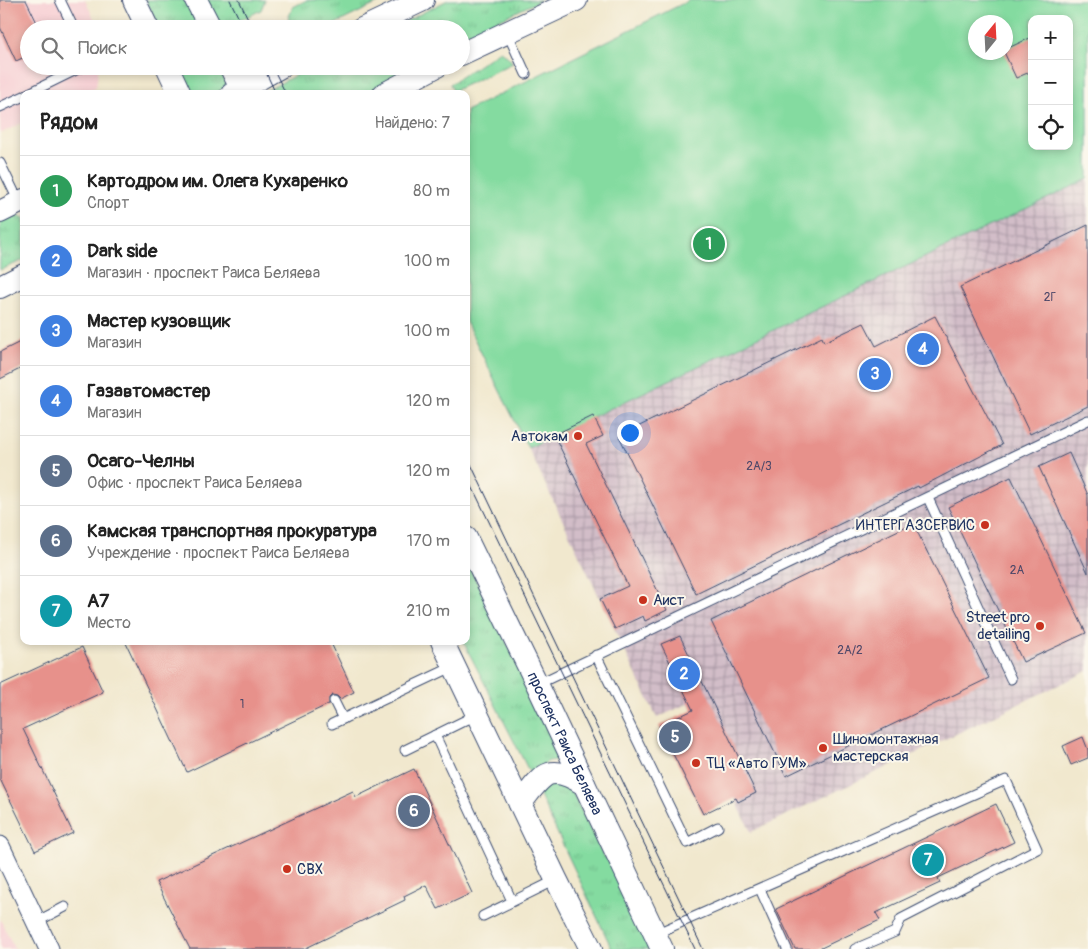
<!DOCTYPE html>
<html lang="ru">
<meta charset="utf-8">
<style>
body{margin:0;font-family:Pangolin,sans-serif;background:#f2f2f2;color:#222}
.controls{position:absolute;right:15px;top:15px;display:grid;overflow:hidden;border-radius:10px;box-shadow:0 2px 8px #0003}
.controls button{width:45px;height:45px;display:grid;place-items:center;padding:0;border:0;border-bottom:1px solid #e0e0e0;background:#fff;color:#222;font:25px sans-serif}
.compass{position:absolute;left:968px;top:15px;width:45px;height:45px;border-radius:50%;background:#fff;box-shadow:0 2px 8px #0003;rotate:18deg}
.you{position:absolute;left:629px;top:432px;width:18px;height:18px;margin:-12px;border:4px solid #fff;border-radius:50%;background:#1a73e8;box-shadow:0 0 0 8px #1a73e833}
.badge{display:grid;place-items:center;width:32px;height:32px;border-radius:50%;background:#d93025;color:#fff;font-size:16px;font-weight:700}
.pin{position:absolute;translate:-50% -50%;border:2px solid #fff;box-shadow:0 1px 5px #0006}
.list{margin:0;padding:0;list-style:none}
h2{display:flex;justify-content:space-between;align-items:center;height:65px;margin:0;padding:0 20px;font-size:21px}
h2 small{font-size:16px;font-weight:400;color:#767676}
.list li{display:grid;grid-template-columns:32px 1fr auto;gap:15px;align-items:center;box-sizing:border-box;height:70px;padding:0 20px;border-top:1px solid #e0e0e0}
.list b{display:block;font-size:19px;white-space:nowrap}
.list p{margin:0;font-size:16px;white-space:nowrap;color:#767676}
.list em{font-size:16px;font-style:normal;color:#767676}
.icon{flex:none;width:28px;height:28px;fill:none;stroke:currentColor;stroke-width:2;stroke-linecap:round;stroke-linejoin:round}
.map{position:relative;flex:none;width:1088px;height:949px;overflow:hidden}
.search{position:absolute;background:#fff;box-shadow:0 2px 8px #0003;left:20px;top:20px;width:450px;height:55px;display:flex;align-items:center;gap:12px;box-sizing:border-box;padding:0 18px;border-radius:28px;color:#767676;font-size:19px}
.panel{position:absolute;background:#fff;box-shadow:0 2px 8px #0003;left:20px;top:90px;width:450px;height:555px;border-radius:10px}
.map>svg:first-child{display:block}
.built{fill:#f7cfd4}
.industrial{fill:url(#industrial-grid)}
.grass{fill:url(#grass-tufts);stroke:#50857f}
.garden{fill:#84dba0;stroke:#50857f;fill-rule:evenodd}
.building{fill:#e7918b}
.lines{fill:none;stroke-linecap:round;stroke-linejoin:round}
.service-casing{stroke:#3b4b6f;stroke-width:11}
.minor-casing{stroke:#3b4b6f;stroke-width:21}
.tertiary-casing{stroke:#3b4b6f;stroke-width:24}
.service{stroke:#fff;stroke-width:9}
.minor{stroke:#fff;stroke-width:19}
.tertiary{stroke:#fff;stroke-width:22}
.tram{stroke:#1b2f5e;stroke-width:1}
.poi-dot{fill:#c8321e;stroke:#fbf7ec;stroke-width:2}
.labels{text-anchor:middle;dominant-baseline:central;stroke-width:4;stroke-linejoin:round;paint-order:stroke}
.number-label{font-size:12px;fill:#4e4869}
.poi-label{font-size:15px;fill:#1b2f5e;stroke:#fbf7ec;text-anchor:start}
.street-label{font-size:15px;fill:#1b2f5e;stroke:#fbf7ec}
</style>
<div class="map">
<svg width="1088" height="949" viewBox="0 0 1088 949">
<defs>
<pattern id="industrial-grid" width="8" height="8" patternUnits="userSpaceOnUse" patternTransform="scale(1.25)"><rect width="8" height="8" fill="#d2bdc8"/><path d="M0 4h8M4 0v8" fill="none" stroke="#aa9aa6"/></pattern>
<pattern id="grass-tufts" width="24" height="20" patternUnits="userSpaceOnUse" patternTransform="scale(1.25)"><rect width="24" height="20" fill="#84dba0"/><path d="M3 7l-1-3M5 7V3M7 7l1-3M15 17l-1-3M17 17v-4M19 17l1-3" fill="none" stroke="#71bc8c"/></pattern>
</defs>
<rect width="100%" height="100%" fill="#fbf7ec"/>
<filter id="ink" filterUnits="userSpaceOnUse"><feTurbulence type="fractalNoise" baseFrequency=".02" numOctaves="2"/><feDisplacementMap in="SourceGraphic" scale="10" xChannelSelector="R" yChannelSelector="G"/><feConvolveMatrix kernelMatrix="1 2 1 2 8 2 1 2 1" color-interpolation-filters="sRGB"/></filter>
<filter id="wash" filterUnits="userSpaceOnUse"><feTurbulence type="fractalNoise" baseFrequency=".0096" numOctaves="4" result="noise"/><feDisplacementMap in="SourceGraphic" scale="20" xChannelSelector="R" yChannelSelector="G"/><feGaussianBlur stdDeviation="1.12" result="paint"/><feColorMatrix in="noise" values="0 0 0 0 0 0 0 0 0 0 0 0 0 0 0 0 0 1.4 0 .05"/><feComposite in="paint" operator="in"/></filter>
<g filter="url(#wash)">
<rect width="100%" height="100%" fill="#f1e8ce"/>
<g class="built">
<path d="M0 0H85L99 29H29V66H99L96 87 82 94H24V122L0 134Z"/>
<path d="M0 919 15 949H0Z"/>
</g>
<path class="industrial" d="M1088 179V671L751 832 689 703 657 718 528 448Z"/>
<g class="grass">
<path d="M146 0H185L200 29H160Z"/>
<path d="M206 0H265L261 10 223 29H220Z"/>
<path d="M307 0H384L325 29H293L288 19 293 7Z"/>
<path d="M448 0H541L461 38V29H390Z"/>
<path d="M267 20 280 24 282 29H250Z"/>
<path d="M500 51 507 56 513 63 453 91 450 84Z"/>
<path d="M178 66H218L228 87 213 94H191Z"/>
<path d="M313 66H414L386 84 366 94H260Z"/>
<path d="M20 216 24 218V260L0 270V220L7 217Z"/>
<path d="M466 560 567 764C548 756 544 762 532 777L463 641H466Z"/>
<path d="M568 783 602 853 622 878 654 949H612L539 794 545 784Z"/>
</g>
<path class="garden" d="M690 0H1088V179L528 448 466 322V111ZM1032 19H1069V146H1032ZM976 22H1006V52H976Z"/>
<g id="blocks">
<g class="building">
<path d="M0 0H26L40 29H29V55L16 61 0 27Z"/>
<path d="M1032 37V71L1016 78 1004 52H1006V49Z"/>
<path d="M1088 225V406L1030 434 960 287Z"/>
<path d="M935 316 1002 445 919 488 918 486 696 594 619 436 822 337 824 342 864 323 876 346Z"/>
<path d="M24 340V367L0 379V352Z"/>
<path d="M593 416 603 436 586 444 667 610 645 621 643 616 615 629 600 599 628 586 554 435Z"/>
<path d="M1069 453 1088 495V573L1039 467Z"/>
<path d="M1011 477 1086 633 1023 662 948 507Z"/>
<path d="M913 523 989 678 786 776 711 621Z"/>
<path d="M680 636 756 793 738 802 736 798 703 814 659 726 693 710 661 644Z"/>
<path d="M125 641H330L354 692 340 699 337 696 332 695 329 698V704L187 772Z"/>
<path d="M82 647 103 692 23 729 73 833 35 851 0 779V685Z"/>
<path d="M1083 737 1088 750V758L1071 765 1063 746Z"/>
<path d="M414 769 472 893 438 909 426 885 404 896 405 900 304 949H190L156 882 353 791 356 797Z"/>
<path d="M996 804 1014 842 938 878 940 883 876 913 880 920 819 949H795L776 909Z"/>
</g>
</g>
</g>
<g filter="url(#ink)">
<use href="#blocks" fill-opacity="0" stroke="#3b4b6f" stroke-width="1"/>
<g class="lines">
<g class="service-casing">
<g id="service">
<path d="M60 0 74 29"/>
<path d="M507 32 526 74"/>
<path d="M27 94 84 66"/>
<path d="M0 107 24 96"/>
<path d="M0 163 19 202"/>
<path d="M928 498 1011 679"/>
<path d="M596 655 687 843 718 827"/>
<path d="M538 684 1088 420"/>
<path d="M334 701 343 719"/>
<path d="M332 724 446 670 453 665"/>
<path d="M435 735 512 901"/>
<path d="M405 750 466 720 476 713"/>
<path d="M760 889 787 949"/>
<path d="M483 916 556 880"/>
<path d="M36 922 65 907"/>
<path d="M655 934 1006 780 1037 849 901 919 895 932 855 949"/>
</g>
</g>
<g class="minor-casing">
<path id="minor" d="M0 846 49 949"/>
</g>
<g class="tertiary-casing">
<g id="tertiary">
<path d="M134 0 148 29"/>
<path d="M196 0 211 29"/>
<path d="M362 29 423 0"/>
<path d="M461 54 576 0"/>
<path d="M167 66 180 94"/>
<path d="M230 66 244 94"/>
<path d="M232 94 282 66"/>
<path d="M384 94 437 66"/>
<path d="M0 212 24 200"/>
<path d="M0 287 24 275"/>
<path id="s1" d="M466 538 537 684 662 949"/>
<path d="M442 641 556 879 591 949"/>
<path d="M520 804C543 775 547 762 584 784"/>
</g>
</g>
<use href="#service" class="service"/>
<use href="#minor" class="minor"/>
<use href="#tertiary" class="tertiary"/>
<g class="tram">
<path d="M230 0 244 29"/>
<path d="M239 0 253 29"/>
<path d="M263 66 276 94"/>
<path d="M272 66 286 94"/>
<path d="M466 454 703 949"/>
<path d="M466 474 695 949"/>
</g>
</g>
</g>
<g class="poi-dot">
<circle cx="578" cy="436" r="5"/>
<circle cx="985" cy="525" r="5"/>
<circle cx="643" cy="600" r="5"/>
<circle cx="1040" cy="626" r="5"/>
<circle cx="823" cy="748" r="5"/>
<circle cx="696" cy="763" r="5"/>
<circle cx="287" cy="869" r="5"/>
</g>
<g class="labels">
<g class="number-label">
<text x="1050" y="297">2Г</text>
<text x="759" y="466">2А/3</text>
<text x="1017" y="570">2А</text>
<text x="850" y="650">2А/2</text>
<text x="242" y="704">1</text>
</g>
<g class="poi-label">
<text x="568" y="436" text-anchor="end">Автокам</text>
<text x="975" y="525" text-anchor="end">ИНТЕРГАЗСЕРВИС</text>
<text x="653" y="600">Аист</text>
<text x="1030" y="617" text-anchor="end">Street pro<tspan x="1030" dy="17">detailing</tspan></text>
<text x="833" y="739">Шиномонтажная<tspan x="833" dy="17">мастерская</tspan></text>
<text x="706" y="763">ТЦ «Авто ГУМ»</text>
<text x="297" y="869">СВХ</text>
</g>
<g class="street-label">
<text stroke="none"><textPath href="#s1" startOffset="228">проспект Раиса Беляева</textPath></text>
</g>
</g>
</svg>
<div class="controls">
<button>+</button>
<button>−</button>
<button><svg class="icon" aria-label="locate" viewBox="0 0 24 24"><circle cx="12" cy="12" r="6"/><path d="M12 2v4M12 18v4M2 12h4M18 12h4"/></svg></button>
</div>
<svg class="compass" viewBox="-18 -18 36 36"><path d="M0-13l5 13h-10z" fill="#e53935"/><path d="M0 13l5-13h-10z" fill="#767676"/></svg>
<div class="you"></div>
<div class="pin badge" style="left:709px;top:244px;background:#2e9e5b">1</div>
<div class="pin badge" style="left:684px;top:674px;background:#3f7fe0">2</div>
<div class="pin badge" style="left:875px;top:374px;background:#3f7fe0">3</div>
<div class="pin badge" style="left:923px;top:349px;background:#3f7fe0">4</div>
<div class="pin badge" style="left:675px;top:737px;background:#5c6f8a">5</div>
<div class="pin badge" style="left:414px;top:811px;background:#5c6f8a">6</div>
<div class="pin badge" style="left:928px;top:860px;background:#0f9aa8">7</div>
<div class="search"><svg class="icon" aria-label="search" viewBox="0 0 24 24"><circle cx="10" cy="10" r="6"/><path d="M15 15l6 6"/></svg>Поиск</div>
<section class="panel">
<h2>Рядом<small>Найдено: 7</small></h2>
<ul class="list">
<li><span class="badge" style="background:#2e9e5b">1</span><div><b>Картодром им. Олега Кухаренко</b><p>Спорт</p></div><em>80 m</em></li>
<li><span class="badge" style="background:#3f7fe0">2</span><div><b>Dark side</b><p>Магазин · проспект Раиса Беляева</p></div><em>100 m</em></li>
<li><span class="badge" style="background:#3f7fe0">3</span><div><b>Мастер кузовщик</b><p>Магазин</p></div><em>100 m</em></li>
<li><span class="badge" style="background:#3f7fe0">4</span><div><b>Газавтомастер</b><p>Магазин</p></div><em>120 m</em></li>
<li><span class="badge" style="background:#5c6f8a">5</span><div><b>Осаго-Челны</b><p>Офис · проспект Раиса Беляева</p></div><em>120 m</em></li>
<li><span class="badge" style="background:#5c6f8a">6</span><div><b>Камская транспортная прокуратура</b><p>Учреждение · проспект Раиса Беляева</p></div><em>170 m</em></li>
<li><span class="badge" style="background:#0f9aa8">7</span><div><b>А7</b><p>Место</p></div><em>210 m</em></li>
</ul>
</section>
</div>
